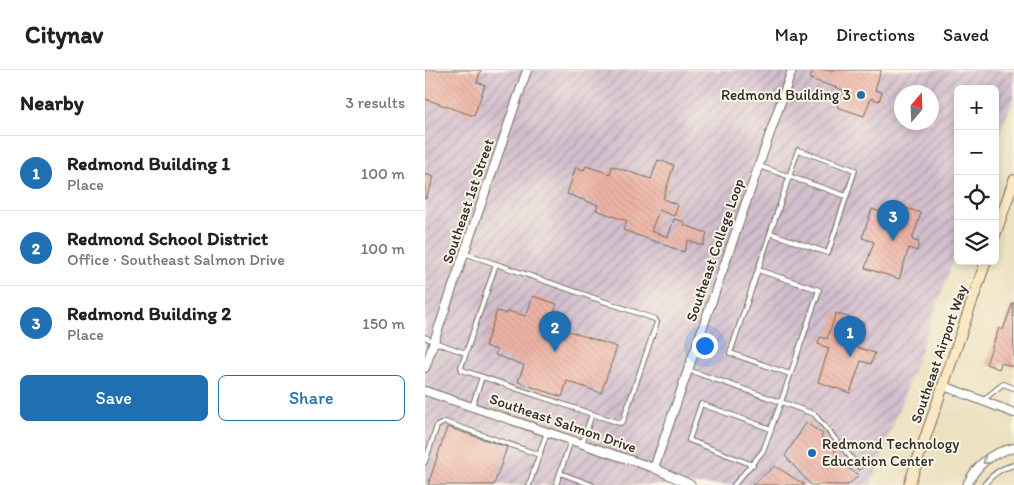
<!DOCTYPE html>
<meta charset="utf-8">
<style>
body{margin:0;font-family:Itim,sans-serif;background:#f6f6f6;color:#202124}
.controls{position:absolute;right:15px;top:15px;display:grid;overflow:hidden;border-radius:8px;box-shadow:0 2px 8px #0003}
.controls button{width:45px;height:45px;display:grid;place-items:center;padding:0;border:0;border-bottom:1px solid #e0e0e0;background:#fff;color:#202124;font:25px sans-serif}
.compass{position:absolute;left:469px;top:15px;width:45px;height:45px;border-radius:50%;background:#fff;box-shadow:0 2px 8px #0003;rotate:19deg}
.you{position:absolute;left:279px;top:275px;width:18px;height:18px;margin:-12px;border:4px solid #fff;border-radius:50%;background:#1a73e8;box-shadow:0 0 0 8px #1a73e833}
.badge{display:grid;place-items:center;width:32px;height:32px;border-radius:50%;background:#1f6fb2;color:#fff;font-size:16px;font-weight:700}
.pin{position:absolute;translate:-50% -41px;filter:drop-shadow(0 1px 2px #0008)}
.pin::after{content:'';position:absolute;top:26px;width:18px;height:15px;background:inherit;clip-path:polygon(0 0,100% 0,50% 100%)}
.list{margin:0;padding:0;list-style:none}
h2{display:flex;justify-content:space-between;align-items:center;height:65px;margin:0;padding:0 20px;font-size:21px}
h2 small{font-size:16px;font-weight:400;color:#757577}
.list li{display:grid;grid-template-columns:32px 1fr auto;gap:15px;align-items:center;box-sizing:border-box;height:75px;padding:0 20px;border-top:1px solid #e0e0e0}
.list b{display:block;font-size:19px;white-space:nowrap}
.list p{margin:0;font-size:16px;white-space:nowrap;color:#757577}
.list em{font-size:16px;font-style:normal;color:#757577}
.actions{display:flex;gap:10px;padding:15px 20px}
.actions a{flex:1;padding:11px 0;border:1px solid #1f6fb2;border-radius:8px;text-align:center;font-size:18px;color:#1f6fb2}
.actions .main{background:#1f6fb2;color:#fff}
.icon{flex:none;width:28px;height:28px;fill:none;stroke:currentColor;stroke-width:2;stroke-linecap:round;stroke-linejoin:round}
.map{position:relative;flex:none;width:589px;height:415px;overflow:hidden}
header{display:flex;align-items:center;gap:30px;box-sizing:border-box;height:70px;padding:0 25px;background:#fff;border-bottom:1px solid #e0e0e0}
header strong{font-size:24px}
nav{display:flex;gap:28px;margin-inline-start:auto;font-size:18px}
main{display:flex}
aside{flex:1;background:#fff}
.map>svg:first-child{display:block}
.industrial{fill:url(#industrial-furrows);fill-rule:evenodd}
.building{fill:url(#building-back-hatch)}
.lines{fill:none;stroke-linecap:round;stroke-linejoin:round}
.service-casing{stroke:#6f6b5f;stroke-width:6}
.minor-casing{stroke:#6f6b5f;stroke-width:10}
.secondary-casing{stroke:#6f6b5f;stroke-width:12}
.service{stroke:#fff;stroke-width:4}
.minor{stroke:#fff;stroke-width:8}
.secondary{stroke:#fbe7c3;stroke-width:10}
.oneway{stroke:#a0a0a0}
.poi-dot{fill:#1f6fb2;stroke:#fcf5e5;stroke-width:2}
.labels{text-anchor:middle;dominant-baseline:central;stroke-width:4;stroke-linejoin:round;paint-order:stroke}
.poi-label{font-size:15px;fill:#2b2b2b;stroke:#fcf5e5;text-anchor:end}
.street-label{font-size:15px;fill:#2b2b2b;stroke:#fcf5e5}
</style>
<header>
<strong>Citynav</strong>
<nav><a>Map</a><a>Directions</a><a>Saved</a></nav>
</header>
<main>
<aside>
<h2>Nearby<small>3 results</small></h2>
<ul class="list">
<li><span class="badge">1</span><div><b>Redmond Building 1</b><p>Place</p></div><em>100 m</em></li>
<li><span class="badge">2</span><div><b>Redmond School District</b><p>Office · Southeast Salmon Drive</p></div><em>100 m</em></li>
<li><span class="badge">3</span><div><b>Redmond Building 2</b><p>Place</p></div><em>150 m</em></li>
</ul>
<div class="actions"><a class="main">Save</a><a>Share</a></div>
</aside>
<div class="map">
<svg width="589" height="415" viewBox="0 0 589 415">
<defs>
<pattern id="industrial-furrows" width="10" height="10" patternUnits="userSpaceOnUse" patternTransform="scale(1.25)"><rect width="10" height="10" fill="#d1bdcc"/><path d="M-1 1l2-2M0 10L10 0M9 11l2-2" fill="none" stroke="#aa9aa6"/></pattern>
<pattern id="building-back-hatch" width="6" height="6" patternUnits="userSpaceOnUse" patternTransform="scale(1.25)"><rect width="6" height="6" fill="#edb3a5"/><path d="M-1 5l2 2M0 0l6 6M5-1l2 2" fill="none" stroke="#cb9a8e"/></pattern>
</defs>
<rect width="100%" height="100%" fill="#fcf5e5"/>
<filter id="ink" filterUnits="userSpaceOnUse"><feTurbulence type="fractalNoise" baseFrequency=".02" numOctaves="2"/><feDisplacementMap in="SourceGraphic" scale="10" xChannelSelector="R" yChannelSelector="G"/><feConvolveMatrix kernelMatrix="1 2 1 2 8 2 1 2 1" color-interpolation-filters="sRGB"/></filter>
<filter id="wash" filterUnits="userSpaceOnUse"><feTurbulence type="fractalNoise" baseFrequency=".0096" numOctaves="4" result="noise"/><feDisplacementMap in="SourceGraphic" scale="20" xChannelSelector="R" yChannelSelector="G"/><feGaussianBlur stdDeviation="1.12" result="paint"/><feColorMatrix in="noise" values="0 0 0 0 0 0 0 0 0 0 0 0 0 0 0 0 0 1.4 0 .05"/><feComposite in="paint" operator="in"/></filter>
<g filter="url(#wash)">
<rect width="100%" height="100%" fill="#ece1c0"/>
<path class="industrial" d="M0 0H589V26L570 76V19H533V178L446 415H0ZM477 22H507V52H477Z"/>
<g id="blocks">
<g class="building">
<path d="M0 0H56L52 12 60 15 49 46 0 29Z"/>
<path d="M388 0H456L450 20 457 22 454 31 446 28 439 46 412 37 418 20 385 9Z"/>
<path d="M233 90 249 95 238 129 253 135 249 146 234 140 226 161 243 167 249 149 260 152 259 155 282 163 278 176 263 170 259 182 198 160 202 151 171 140 173 135 142 124 151 97 159 100 161 96 185 104 187 96 226 109Z"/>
<path d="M0 104 9 107 1 129H0Z"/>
<path d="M469 134 496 143 487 170 494 172 492 181 484 178 474 209 440 198 449 172 437 168 447 139 465 145Z"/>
<path d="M108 226 132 234 125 255 192 277 176 323 142 311 137 327 93 312 99 295 70 285 72 280 60 276 72 241 82 244 83 241 101 246Z"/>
<path d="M588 232 589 297 576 293 574 299 561 294 574 258 578 260Z"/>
<path d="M411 243 439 253 431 277 450 283 446 294 436 291 425 323 393 312 404 278 393 274 395 267 402 269Z"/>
<path d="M381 353 398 364 396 367 411 377 409 381 414 385 410 390 434 405 423 415H386L360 386Z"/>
<path d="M22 357 82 377 69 415H3Z"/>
<path d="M350 396 380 415H327Z"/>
</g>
</g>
</g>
<g filter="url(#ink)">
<use href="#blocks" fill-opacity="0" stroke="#6f6b5f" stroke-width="1"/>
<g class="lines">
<g class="service-casing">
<g id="service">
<path d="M334 96 421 126"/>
<path d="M345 163 403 183 430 100 373 80 333 200 394 220 356 332 389 344 434 397"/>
<path d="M39 183 71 194 41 283"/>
<path d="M71 194 230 249 232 252 198 351 195 353 167 344"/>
<path d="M333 200 305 283 365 304"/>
<path d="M0 267 9 272 41 283 36 297 37 300 167 344 157 374"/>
<path d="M263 300 356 332 338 381 309 415"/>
<path d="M560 332 562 327 578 314 589 318"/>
<path d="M47 337 57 307"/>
<path d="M0 392 12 356 20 352 115 385"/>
<path d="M328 395 264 370 276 334 346 359"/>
<path d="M135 403 167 415"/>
<path d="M104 415 122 362"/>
<path d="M131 415 146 370"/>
<path d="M559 415C567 404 576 398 589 395"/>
</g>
</g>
<g class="minor-casing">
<g id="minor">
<path d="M0 298 102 0"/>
<path d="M519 316 589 343"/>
<path d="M0 321 229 398 266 415"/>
<path d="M229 398 367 0"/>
<path d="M542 415C551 395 567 382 589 378"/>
</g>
</g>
<g class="secondary-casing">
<g id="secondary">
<path d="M570 165 589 110"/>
<path d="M484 415 561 191"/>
</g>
</g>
<use href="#service" class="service"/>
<use href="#minor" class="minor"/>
<use href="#secondary" class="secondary"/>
</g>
<defs><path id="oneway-chevron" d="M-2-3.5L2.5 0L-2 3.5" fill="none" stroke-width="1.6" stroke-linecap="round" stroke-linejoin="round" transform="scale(1.25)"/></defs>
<use class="oneway" href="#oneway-chevron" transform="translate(561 391) rotate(142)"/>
</g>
<g class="poi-dot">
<circle cx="436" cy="25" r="5"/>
<circle cx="387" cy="383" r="5"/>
</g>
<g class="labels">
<g class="poi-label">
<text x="426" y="25">Redmond Building 3</text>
<text x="397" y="374" text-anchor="start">Redmond Technology<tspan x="397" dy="17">Education Center</tspan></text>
</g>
<g class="street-label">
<text transform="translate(43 131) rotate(-71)">Southeast 1st Street</text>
<text transform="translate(290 180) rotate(-71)">Southeast College Loop</text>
<text transform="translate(514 284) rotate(-71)">Southeast Airport Way</text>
<text transform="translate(138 353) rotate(19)">Southeast Salmon Drive</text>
</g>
</g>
</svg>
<div class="controls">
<button>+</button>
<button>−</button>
<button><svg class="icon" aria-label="locate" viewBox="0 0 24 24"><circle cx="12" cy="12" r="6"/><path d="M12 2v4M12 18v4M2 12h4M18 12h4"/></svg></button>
<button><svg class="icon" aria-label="layers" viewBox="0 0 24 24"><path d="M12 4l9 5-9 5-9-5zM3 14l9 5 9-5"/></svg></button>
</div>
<svg class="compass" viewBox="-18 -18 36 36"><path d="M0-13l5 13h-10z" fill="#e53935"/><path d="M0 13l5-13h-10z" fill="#757577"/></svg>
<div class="you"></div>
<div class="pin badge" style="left:425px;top:287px">1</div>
<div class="pin badge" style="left:130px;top:282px">2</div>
<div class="pin badge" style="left:468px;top:171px">3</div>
</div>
</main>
